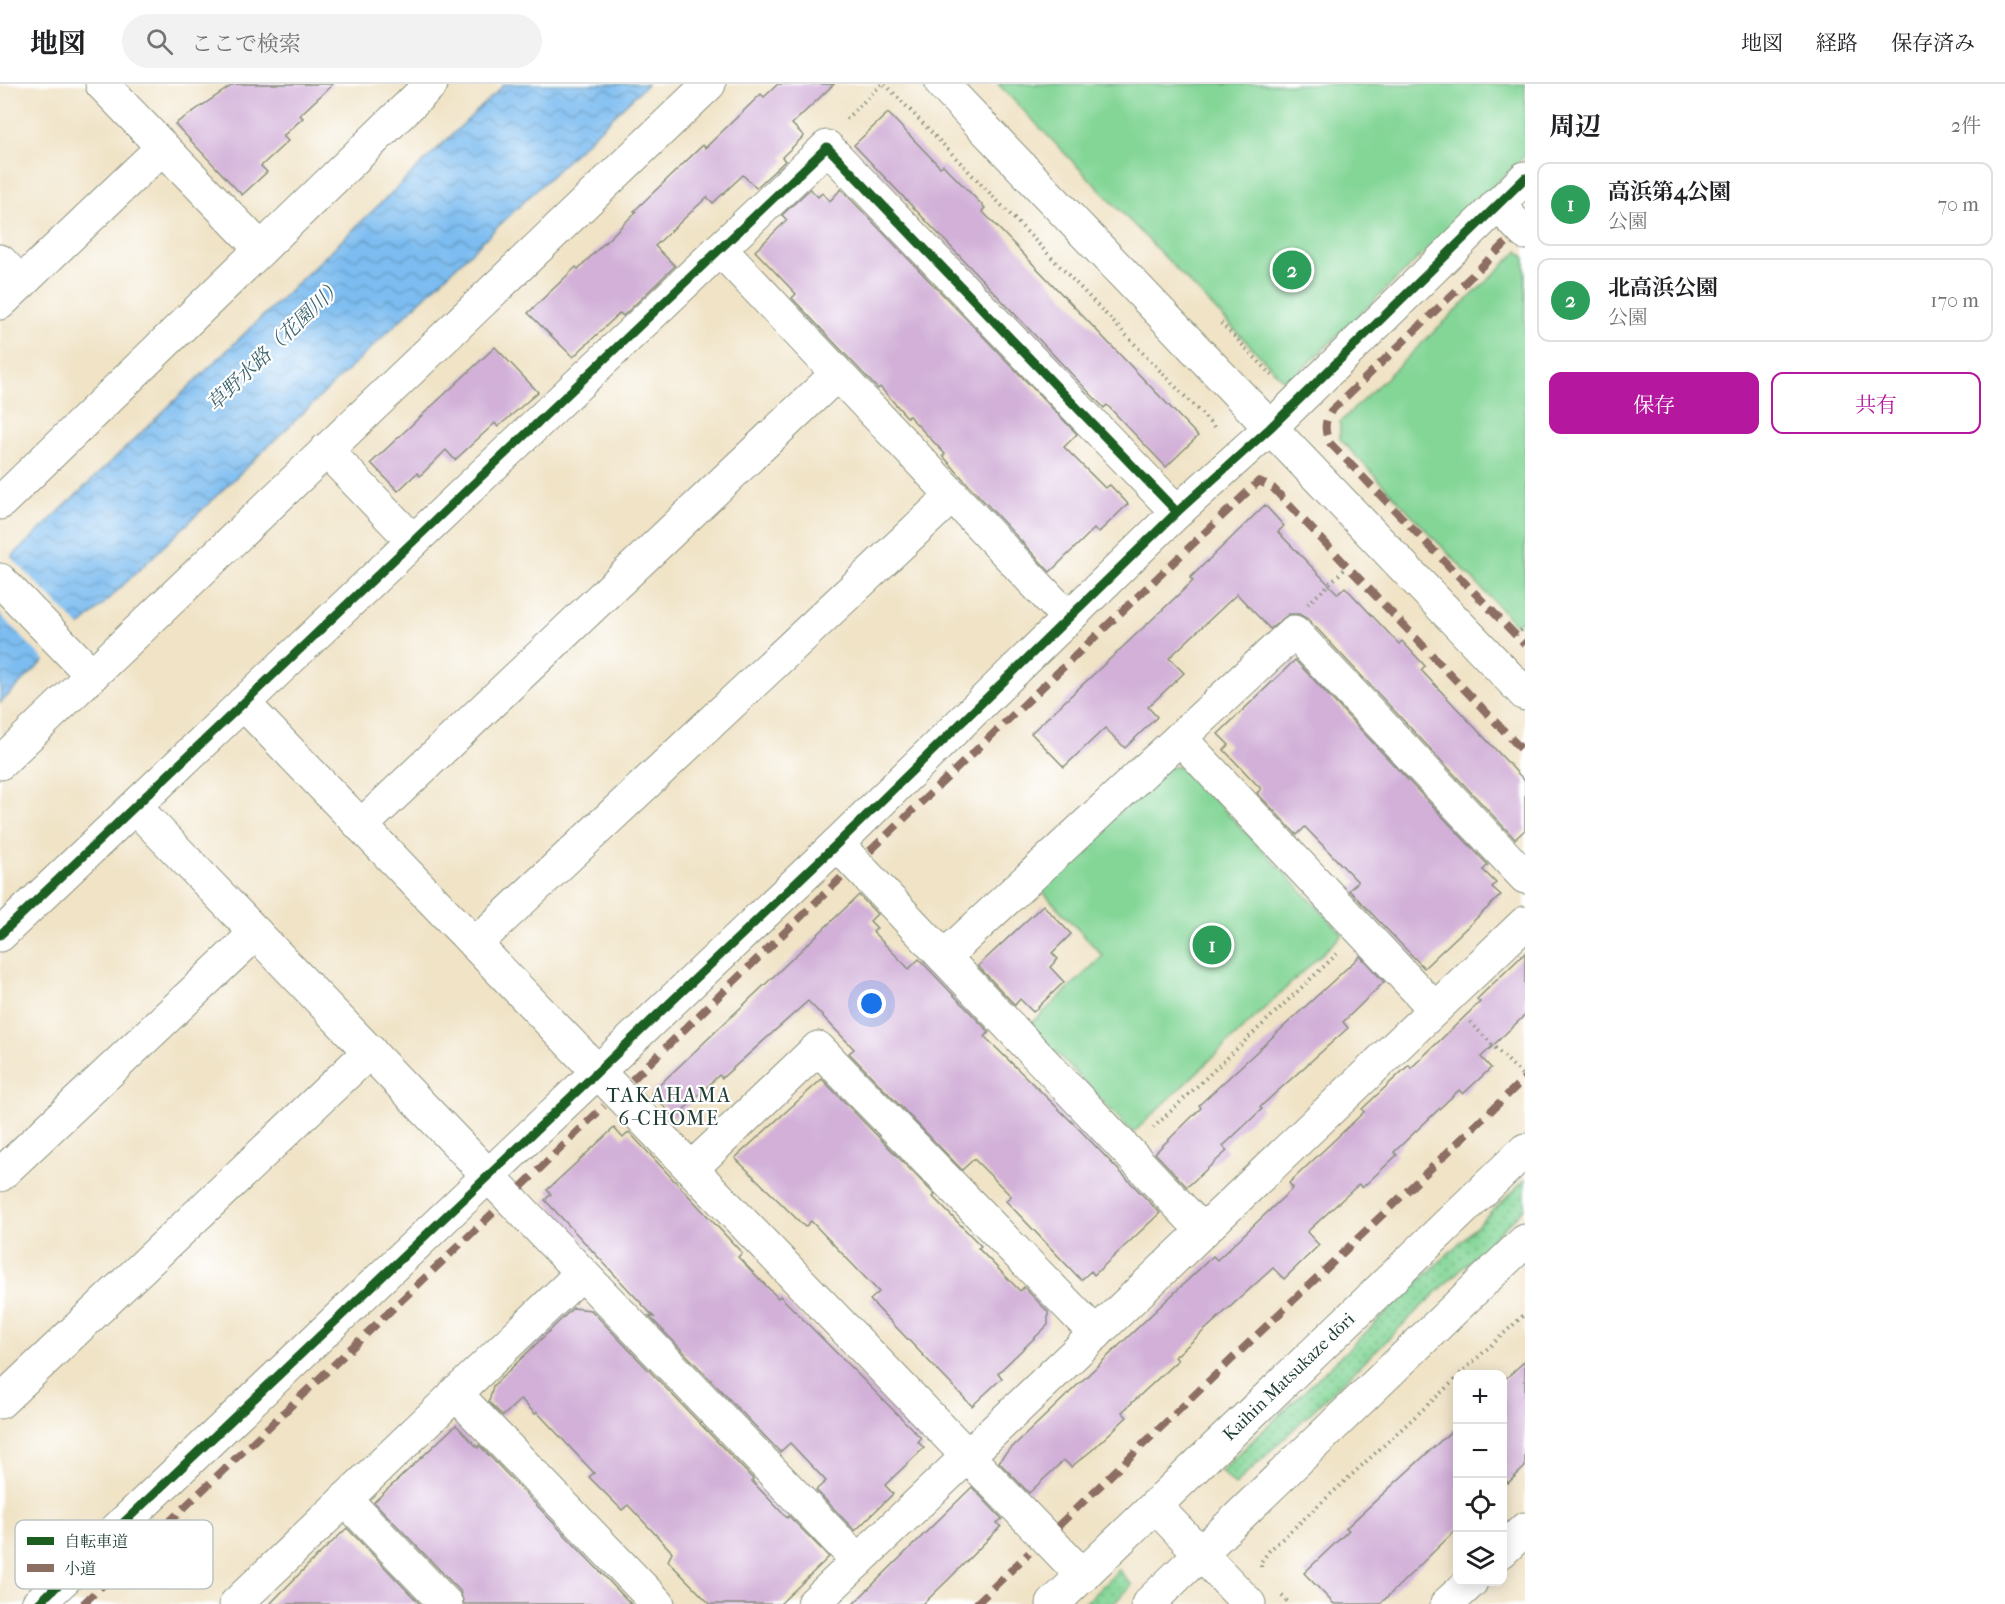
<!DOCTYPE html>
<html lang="ja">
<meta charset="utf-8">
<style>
body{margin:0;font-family:"IM FELL French Canon","Noto Serif JP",serif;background:#f2f2f2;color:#202124}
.controls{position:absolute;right:18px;bottom:18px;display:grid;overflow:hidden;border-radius:12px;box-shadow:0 3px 15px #0003}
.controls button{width:54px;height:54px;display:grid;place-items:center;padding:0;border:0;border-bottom:2px solid #e0e0e0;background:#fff;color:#202124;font:30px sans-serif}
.you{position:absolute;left:872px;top:920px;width:21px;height:21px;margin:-15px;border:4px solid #fff;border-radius:50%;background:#1a73e8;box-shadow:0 0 0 9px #1a73e833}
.badge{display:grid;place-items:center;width:39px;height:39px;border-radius:50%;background:#b5179e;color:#fff;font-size:20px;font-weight:700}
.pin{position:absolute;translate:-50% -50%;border:3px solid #fff;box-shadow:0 2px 6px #0006}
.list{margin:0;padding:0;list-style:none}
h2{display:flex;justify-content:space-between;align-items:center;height:78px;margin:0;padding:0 24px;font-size:26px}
h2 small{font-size:20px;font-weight:400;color:#757577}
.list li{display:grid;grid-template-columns:39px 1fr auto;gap:18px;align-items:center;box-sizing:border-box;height:84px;margin:0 12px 12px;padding:0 12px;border:2px solid #e0e0e0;border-radius:12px}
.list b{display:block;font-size:22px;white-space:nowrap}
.list p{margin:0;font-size:20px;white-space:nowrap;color:#757577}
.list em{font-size:20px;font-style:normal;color:#757577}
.actions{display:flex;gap:12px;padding:18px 24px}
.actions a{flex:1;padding:14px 0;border:2px solid #b5179e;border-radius:12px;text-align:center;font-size:21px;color:#b5179e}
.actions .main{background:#b5179e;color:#fff}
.icon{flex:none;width:33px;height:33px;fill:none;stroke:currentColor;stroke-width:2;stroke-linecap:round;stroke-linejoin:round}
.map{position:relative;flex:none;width:1525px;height:1520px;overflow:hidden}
header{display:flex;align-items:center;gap:36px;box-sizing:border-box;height:84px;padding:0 30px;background:#fff;border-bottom:2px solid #e0e0e0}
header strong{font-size:28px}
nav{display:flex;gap:33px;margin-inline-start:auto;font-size:21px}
.search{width:420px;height:54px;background:#f2f2f2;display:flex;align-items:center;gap:15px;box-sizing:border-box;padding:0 21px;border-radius:33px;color:#757577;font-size:22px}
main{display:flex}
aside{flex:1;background:#fff}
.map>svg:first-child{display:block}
.grass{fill:url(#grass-dots);stroke:#528a66;stroke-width:1.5}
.green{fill:#84d697;stroke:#528a66;stroke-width:1.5}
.water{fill:url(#water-waves);stroke:#4d7c92;stroke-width:1.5}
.pier{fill:#f0e3c6}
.building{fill:#d2b0d8}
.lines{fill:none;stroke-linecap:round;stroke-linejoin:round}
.minor-casing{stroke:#88907d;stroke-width:35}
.path{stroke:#88907d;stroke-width:4;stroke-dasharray:1.5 4.5;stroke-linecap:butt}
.minor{stroke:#fff;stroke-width:33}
.quiet{stroke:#8d6e63;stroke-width:8;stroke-dasharray:15 8;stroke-linecap:butt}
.cycleway-casing{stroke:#fff;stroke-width:13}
.cycleway{stroke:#1b5e20;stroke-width:9}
.labels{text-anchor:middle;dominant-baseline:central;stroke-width:4.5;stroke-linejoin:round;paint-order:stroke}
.street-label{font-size:18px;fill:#1f3d34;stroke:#fff}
.water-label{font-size:20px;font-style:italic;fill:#3b636c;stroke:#fff}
.neighbourhood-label{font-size:20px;letter-spacing:1.5px;fill:#1f3d34;stroke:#fff}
.key{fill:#fff;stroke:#bcc5c2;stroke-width:1.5}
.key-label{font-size:16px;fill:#1f3d34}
</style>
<header>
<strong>地図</strong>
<div class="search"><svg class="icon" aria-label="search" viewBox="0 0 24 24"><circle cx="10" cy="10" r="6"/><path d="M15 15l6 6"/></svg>ここで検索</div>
<nav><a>地図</a><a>経路</a><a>保存済み</a></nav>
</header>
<main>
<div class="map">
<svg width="1525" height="1520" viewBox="0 0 1525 1520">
<defs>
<pattern id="grass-dots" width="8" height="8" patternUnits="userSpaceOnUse" patternTransform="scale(1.5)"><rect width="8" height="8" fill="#84d697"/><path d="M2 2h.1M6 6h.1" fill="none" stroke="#6baf7c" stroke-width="1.8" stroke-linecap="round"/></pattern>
<pattern id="water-waves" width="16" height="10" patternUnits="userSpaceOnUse" patternTransform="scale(1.5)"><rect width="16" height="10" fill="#7bbcf0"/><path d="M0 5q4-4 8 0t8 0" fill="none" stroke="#649ac3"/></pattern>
</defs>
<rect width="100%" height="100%" fill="#fff"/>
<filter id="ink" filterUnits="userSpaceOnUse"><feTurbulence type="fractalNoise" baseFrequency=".0167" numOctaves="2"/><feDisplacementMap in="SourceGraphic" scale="12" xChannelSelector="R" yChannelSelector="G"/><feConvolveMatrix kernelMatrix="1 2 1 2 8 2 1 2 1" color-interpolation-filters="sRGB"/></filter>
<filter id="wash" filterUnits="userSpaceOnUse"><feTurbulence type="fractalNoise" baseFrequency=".008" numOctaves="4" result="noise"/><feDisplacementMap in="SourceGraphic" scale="24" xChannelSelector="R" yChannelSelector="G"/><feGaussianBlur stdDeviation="1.35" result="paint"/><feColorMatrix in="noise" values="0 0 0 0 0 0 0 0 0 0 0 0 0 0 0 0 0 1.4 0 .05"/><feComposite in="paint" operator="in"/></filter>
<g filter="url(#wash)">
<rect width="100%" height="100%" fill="#f0e3c6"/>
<g class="grass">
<path d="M1525 1096V1124L1235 1401 1221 1387Z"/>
<path d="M1119 1486 1132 1501 1113 1520H1084Z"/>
</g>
<g class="green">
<path d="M998 0H1525V72L1287 300Z"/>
<path d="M1518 167 1525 174V532L1516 541 1340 355V338Z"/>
<path d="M1182 682 1343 850 1133 1049 1030 941 1103 872 1040 805 1165 684Z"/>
</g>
<path class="water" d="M505 0H647L0 619V484Z"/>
<path class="pier" d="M9 471 82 545 47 579 0 530V480Z"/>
<g id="blocks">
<g class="building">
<path d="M234 0H333L300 31 303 34 283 52 288 57 261 82 267 88 242 111 175 40Z"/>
<path d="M778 0H834L792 40 804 52 782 73 785 77 756 104 743 91 713 119 707 113 655 162 675 182 623 232 620 229 573 273 528 229 576 183 578 185 636 128 634 127 703 61 705 64 761 10 764 13Z"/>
<path d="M888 29 940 83 943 81 985 124 982 127 1198 352 1166 383 1107 321 1104 324 854 61Z"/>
<path d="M810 105 818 113 822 109 830 117 841 105 1077 350 1064 363 1105 404 1110 401 1128 420 1098 449 1094 445 1050 488 964 396 943 372 945 370 909 332 907 333 880 303 878 305 792 214 796 210 755 167 787 136 782 131Z"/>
<path d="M495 263 538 308 498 343 495 339 455 376 446 366 420 392 417 389 398 407 371 379Z"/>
<path d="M1265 421 1284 442 1278 448 1338 510 1345 503 1399 560 1402 557 1425 582 1421 586 1525 697V746L1515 755 1308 535 1299 530H1289L1270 545 1237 510 1169 574 1184 589 1148 623 1157 633 1125 664 1105 644 1064 683 1031 649 1193 497 1190 494Z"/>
<path d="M1295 576 1488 781 1483 786 1496 799 1492 803 1501 811 1424 884 1349 806 1358 798 1305 743 1297 751 1257 709 1261 705 1224 666 1229 661 1218 650Z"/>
<path d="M859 811 877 830 870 837 877 844 873 848 909 885 919 875 989 948 985 953 1077 1043 1160 1129 1094 1191 1091 1187 1081 1196 1006 1117 1011 1112 974 1075 962 1086 849 969 854 965 808 917 722 994 719 991 675 1034 651 1009Z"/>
<path d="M1043 821 1071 850 1052 869 1058 875 1050 883 1064 898 1033 928 1020 915 1015 921 978 882Z"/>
<path d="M1525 869V931L1481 973 1491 984 1463 1010 1459 1006 1394 1068 1397 1071 1362 1104 1359 1100 1307 1148 1319 1161 1284 1195 1273 1184 1175 1273 1178 1276 1122 1328 1127 1333 1091 1367 1071 1383 1064 1376 1029 1409 999 1378 1003 1372 1213 1172 1217 1176 1293 1104 1289 1099 1364 1028 1362 1025 1409 981 1411 984 1480 918 1477 915Z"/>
<path d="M1360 872 1384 898 1343 938 1348 944 1260 1023 1262 1025 1223 1062 1227 1067 1187 1103 1155 1069 1201 1024 1199 1021Z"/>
<path d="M822 995 935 1111 933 1113 981 1162 978 1164 1020 1207 1024 1203 1048 1228V1241L998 1289 1002 1294 972 1322 870 1216 879 1208 811 1137 805 1143 735 1074Z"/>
<path d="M614 1044 623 1054 629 1048 742 1169 738 1173 778 1214 780 1212 921 1354 918 1358 924 1364 885 1401 893 1410 855 1447 816 1406 826 1397 790 1359 780 1368 649 1232 654 1233 545 1116 551 1110 547 1106Z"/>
<path d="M573 1224 591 1226 753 1395 752 1397 787 1434 789 1432 829 1473 780 1520H710L668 1477 672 1468 628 1421 622 1426 589 1393 594 1389 537 1328 535 1330 521 1315 503 1332 489 1318 493 1302Z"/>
<path d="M1525 1277V1383L1508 1399 1506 1396 1503 1400V1297Z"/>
<path d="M456 1341 478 1364 479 1361 631 1520H464L460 1507 374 1418Z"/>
<path d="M1458 1341V1444L1380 1520H1334L1304 1489 1349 1446 1346 1444Z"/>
<path d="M972 1403 1002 1435 997 1439 1001 1442 949 1495 923 1520H853Z"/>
<path d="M347 1444 420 1520H270L309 1480Z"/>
</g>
</g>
</g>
<g filter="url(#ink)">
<use href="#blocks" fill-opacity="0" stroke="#88907d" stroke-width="1.5"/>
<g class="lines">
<g class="minor-casing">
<g id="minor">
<path d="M102 0 261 165"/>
<path d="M942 0 1525 610"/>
<path d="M1497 120 1525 149"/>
<path d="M720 165 1068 534"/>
<path d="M0 177 21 199"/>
<path d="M0 219 162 64"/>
<path d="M326 366 413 457"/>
<path d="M0 419 431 0"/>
<path d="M0 496 92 591"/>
<path d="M243 619 1083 1492"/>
<path d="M1180 654 1435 925"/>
<path d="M0 679 709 0"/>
<path d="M135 723 858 1477"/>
<path d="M361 742 837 290"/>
<path d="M837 760 1203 1147"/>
<path d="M0 851 827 63 1177 428"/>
<path d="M475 860 952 412"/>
<path d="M944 873 1294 548 1525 793"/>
<path d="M692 1084 818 964 1096 1250"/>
<path d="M0 1091 256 849"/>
<path d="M455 1309 658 1520"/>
<path d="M0 1318 370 967"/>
<path d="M345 1415 446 1520"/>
<path d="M1155 1422 1249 1520"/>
<path d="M1502 1467 1525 1445"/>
<path d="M38 1520 837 760 1177 428 1270 344 1525 94"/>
<path d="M236 1520 582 1189"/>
<path d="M813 1520 1525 839"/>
<path d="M1053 1520 1525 1066"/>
<path d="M1148 1520 1525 1157"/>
<path d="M1447 1520 1471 1498"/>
</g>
</g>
<g class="path">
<path d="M885 0 1217 346"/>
<path d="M846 35 882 0"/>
<path d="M1221 239 1274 293"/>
<path d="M1308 520 1347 483"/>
<path d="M1516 551 1525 543"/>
<path d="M1470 938 1525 994"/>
<path d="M1153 1044 1337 870"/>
<path d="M1460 1290 1525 1230"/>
<path d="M1261 1483V1478L1269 1467 1458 1293"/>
<path d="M1282 1512 1290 1520"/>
</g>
<use href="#minor" class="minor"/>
<g class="quiet">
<path d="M1506 159 1331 327C1324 338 1324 347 1330 359L1525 561"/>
<path d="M870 767 1259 397 1273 404 1525 669"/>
<path d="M632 996 841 794"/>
<path d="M521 1103 604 1022"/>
<path d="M1058 1442 1525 994"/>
<path d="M83 1520 494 1128"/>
<path d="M976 1520 1029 1469"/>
</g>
<g class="cycleway-casing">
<g id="cycleway">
<path d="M0 851 827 63 1177 428"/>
<path d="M38 1520 837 760 1177 428 1270 344 1525 94"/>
</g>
</g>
<use href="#cycleway" class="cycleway"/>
</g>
</g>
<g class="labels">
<g class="street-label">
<text transform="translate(1289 1293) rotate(-44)">Kaihin Matsukaze dōri</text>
</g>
<g class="water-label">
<text transform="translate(275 261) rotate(-44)">草野水路（花園川）</text>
</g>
<g class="neighbourhood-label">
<text x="669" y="1011">TAKAHAMA<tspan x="669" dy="23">6-CHOME</tspan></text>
</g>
</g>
<rect x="15" y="1436" width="198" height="69" rx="9" class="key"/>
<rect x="27" y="1453" width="27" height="8" fill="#1b5e20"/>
<rect x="27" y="1480" width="27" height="8" fill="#8d6e63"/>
<g class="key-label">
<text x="64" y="1463">自転車道</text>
<text x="64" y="1490">小道</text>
</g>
</svg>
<div class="controls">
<button>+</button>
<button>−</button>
<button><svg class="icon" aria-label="locate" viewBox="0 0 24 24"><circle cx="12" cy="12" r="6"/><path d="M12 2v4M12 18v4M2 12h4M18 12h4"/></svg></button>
<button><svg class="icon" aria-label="layers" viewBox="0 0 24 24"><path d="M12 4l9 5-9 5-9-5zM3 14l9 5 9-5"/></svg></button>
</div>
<div class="you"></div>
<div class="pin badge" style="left:1212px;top:861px;background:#2e9e5b">1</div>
<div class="pin badge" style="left:1292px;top:186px;background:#2e9e5b">2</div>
</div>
<aside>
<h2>周辺<small>2件</small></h2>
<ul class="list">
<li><span class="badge" style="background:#2e9e5b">1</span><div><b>高浜第4公園</b><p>公園</p></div><em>70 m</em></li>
<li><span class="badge" style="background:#2e9e5b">2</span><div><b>北高浜公園</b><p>公園</p></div><em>170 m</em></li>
</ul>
<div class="actions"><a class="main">保存</a><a>共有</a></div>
</aside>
</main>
